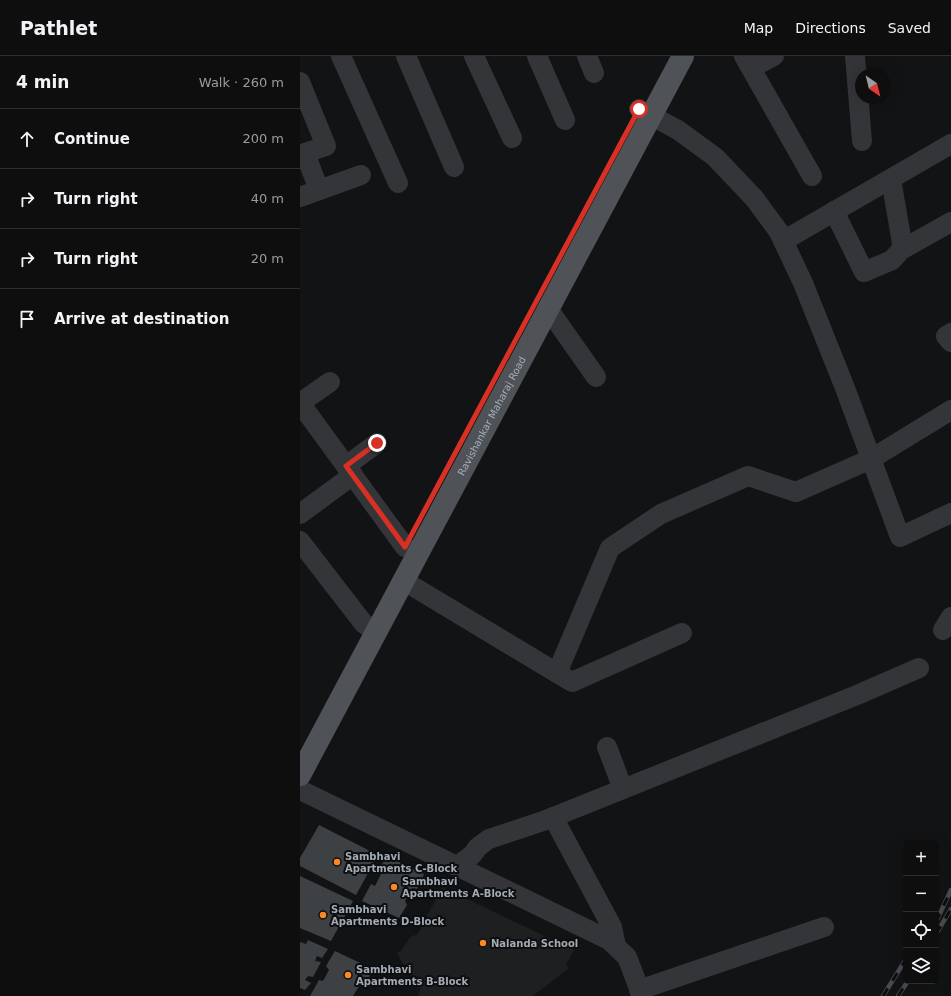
<!DOCTYPE html>
<meta charset="utf-8">
<style>
body{margin:0;font-family:"DejaVu Sans",sans-serif;background:#1c1c1d;color:#f1f3f6}
.controls{position:absolute;right:12px;bottom:12px;display:grid;overflow:hidden;border-radius:6px;box-shadow:0 4px 16px #0002}
.controls button{width:36px;height:36px;display:grid;place-items:center;padding:0;border:0;border-bottom:1px solid #2e2e2f;background:#0e0e0f;color:#f1f3f6;font:20px sans-serif}
.compass{position:absolute;left:555px;top:12px;width:36px;height:36px;border-radius:50%;background:#0e0e0f;box-shadow:0 4px 16px #0002;rotate:145deg}
.stop{position:absolute;width:12px;height:12px;margin:-9px;border:3px solid #d93025;border-radius:50%;background:#fff}
.stop.end{background:#d93025;border-color:#fff;box-shadow:0 1px 4px #0008}
.list{margin:0;padding:0;list-style:none}
h2{display:flex;justify-content:space-between;align-items:center;height:52px;margin:0;padding:0 16px;font-size:17px}
h2 small{font-size:13px;font-weight:400;color:#9b9c9e}
.list li{display:grid;grid-template-columns:26px 1fr auto;gap:12px;align-items:center;box-sizing:border-box;height:60px;padding:0 16px;border-top:1px solid #2e2e2f}
.list b{display:block;font-size:15px;white-space:nowrap}
.list em{font-size:13px;font-style:normal;color:#9b9c9e}
.icon{flex:none;width:22px;height:22px;fill:none;stroke:currentColor;stroke-width:2;stroke-linecap:round;stroke-linejoin:round}
.map{position:relative;flex:none;width:651px;height:940px;overflow:hidden}
header{display:flex;align-items:center;gap:24px;box-sizing:border-box;height:56px;padding:0 20px;background:#0e0e0f;border-bottom:1px solid #2e2e2f}
header strong{font-size:19px}
nav{display:flex;gap:22px;margin-inline-start:auto;font-size:14px}
main{display:flex}
aside{flex:1;background:#0e0e0f}
.map>svg:first-child{display:block}
.built{fill:#1e1f21}
.building{fill:#3e4144}
.lines{fill:none;stroke-linecap:round;stroke-linejoin:round}
.minor{stroke:#333539;stroke-width:20}
.major{stroke:#4f5358;stroke-width:22}
.rail-casing{stroke:#484c50;stroke-width:4.5}
.rail{stroke:#0d0e0f;stroke-width:3;stroke-dasharray:9;stroke-linecap:butt}
.route{stroke:#d93025;stroke-width:5}
.poi-dot{fill:#fb8823;stroke:#0d0e0f;stroke-width:1.5}
.labels{text-anchor:middle;dominant-baseline:central;stroke-width:4;stroke-linejoin:round;paint-order:stroke}
.street-label{font-size:10px;fill:#a3acb5;stroke:#0d0e0f}
.poi-label{font-size:10px;font-weight:bold;fill:#a3acb5;stroke:#0d0e0f;text-anchor:start}
</style>
<header>
<strong>Pathlet</strong>
<nav><a>Map</a><a>Directions</a><a>Saved</a></nav>
</header>
<main>
<aside>
<h2>4 min<small>Walk · 260 m</small></h2>
<ul class="list">
<li><svg class="icon" aria-label="ahead" viewBox="0 0 24 24"><path d="M12 20V5M6 11l6-6 6 6"/></svg><div><b>Continue</b></div><em>200 m</em></li>
<li><svg class="icon" aria-label="right" viewBox="0 0 24 24"><path d="M7 20v-9h11M14 6l5 5-5 5"/></svg><div><b>Turn right</b></div><em>40 m</em></li>
<li><svg class="icon" aria-label="right" viewBox="0 0 24 24"><path d="M7 20v-9h11M14 6l5 5-5 5"/></svg><div><b>Turn right</b></div><em>20 m</em></li>
<li><svg class="icon" aria-label="arrive" viewBox="0 0 24 24"><path d="M6 21V4h12l-3 4 3 4H6"/></svg><div><b>Arrive at destination</b></div></li>
</ul>
</aside>
<div class="map">
<svg width="651" height="940" viewBox="0 0 651 940">
<rect width="100%" height="100%" fill="#121314"/>
<path class="built" d="M142 831 274 894 266 909 269 912 233 940H120L118 938 121 933 106 908H103L97 897 101 895 110 881 118 878Z"/>
<g class="building">
<path d="M19 769 78 799 56 839 0 810V802Z"/>
<path d="M87 800 124 818 117 833 112 832 105 845 107 849 99 862 62 845 71 828 75 830 81 818 78 815Z"/>
<path d="M0 820 53 845 31 885 0 872Z"/>
<path d="M8 884 28 893 22 902 17 900 15 905 21 906 13 921 8 920 5 924 11 927 5 934 0 932V886L6 888Z"/>
<path d="M35 895 73 913 65 929 61 927 53 940H10L19 924 23 925 29 914 26 910Z"/>
</g>
<g class="lines">
<g class="minor">
<path d="M41 0 98 127"/>
<path d="M106 0 154 111"/>
<path d="M174 0 212 82"/>
<path d="M237 0 265 64"/>
<path d="M287 0 294 17"/>
<path d="M444 0 512 120"/>
<path d="M555 0 562 85"/>
<path d="M451 12 474 0"/>
<path d="M0 26 26 90 5 97 19 134"/>
<path d="M339 53 378 74 415 101 454 142 479 176 503 227 545 332 600 481 651 457"/>
<path d="M0 141 61 119"/>
<path d="M534 155 564 216 592 204 601 194 602 187 591 123"/>
<path d="M483 185 651 88"/>
<path d="M601 194 651 166"/>
<path d="M249 254 296 321"/>
<path d="M651 277 646 280 651 286"/>
<path d="M0 347 105 491"/>
<path d="M0 347 30 326"/>
<path d="M46 410 77 387"/>
<path d="M0 458 53 419"/>
<path d="M0 485 64 568 77 575"/>
<path d="M104 525 272 626 382 577"/>
<path d="M643 574 651 561"/>
<path d="M257 617 310 492 361 458 448 420 496 436 571 403 651 354"/>
<path d="M307 691 323 733"/>
<path d="M0 734 309 884 327 901 342 940"/>
<path d="M253 761 312 871 316 890"/>
<path d="M154 809 160 808 172 799 178 791 189 783 246 764 557 639 619 612"/>
<path d="M339 934 524 871"/>
</g>
<path class="major" id="s1" d="M0 719 383 0"/>
<g class="rail-casing">
<g id="rail">
<path d="M636 866 651 834"/>
<path d="M636 878 651 853"/>
<path d="M583 940 606 903"/>
<path d="M598 940 608 925"/>
</g>
</g>
<use href="#rail" class="rail"/>
</g>
<g class="lines">
<path class="route" d="M77 387 46 410 105 491 339 53"/>
</g>
<g class="poi-dot">
<circle cx="37" cy="806" r="4"/>
<circle cx="94" cy="831" r="4"/>
<circle cx="23" cy="859" r="4"/>
<circle cx="183" cy="887" r="4"/>
<circle cx="48" cy="919" r="4"/>
</g>
<g class="labels">
<g class="street-label">
<text stroke="none"><textPath href="#s1" startOffset="407">Ravishankar Maharaj Road</textPath></text>
</g>
<g class="poi-label">
<text x="45" y="800">Sambhavi<tspan x="45" dy="12">Apartments C-Block</tspan></text>
<text x="102" y="825">Sambhavi<tspan x="102" dy="12">Apartments A-Block</tspan></text>
<text x="31" y="853">Sambhavi<tspan x="31" dy="12">Apartments D-Block</tspan></text>
<text x="191" y="887">Nalanda School</text>
<text x="56" y="913">Sambhavi<tspan x="56" dy="12">Apartments B-Block</tspan></text>
</g>
</g>
</svg>
<div class="controls">
<button>+</button>
<button>−</button>
<button><svg class="icon" aria-label="locate" viewBox="0 0 24 24"><circle cx="12" cy="12" r="6"/><path d="M12 2v4M12 18v4M2 12h4M18 12h4"/></svg></button>
<button><svg class="icon" aria-label="layers" viewBox="0 0 24 24"><path d="M12 4l9 5-9 5-9-5zM3 14l9 5 9-5"/></svg></button>
</div>
<svg class="compass" viewBox="-18 -18 36 36"><path d="M0-13l5 13h-10z" fill="#e53935"/><path d="M0 13l5-13h-10z" fill="#9b9c9e"/></svg>
<div class="stop" style="left:339px;top:53px"></div>
<div class="stop end" style="left:77px;top:387px"></div>
</div>
</main>
